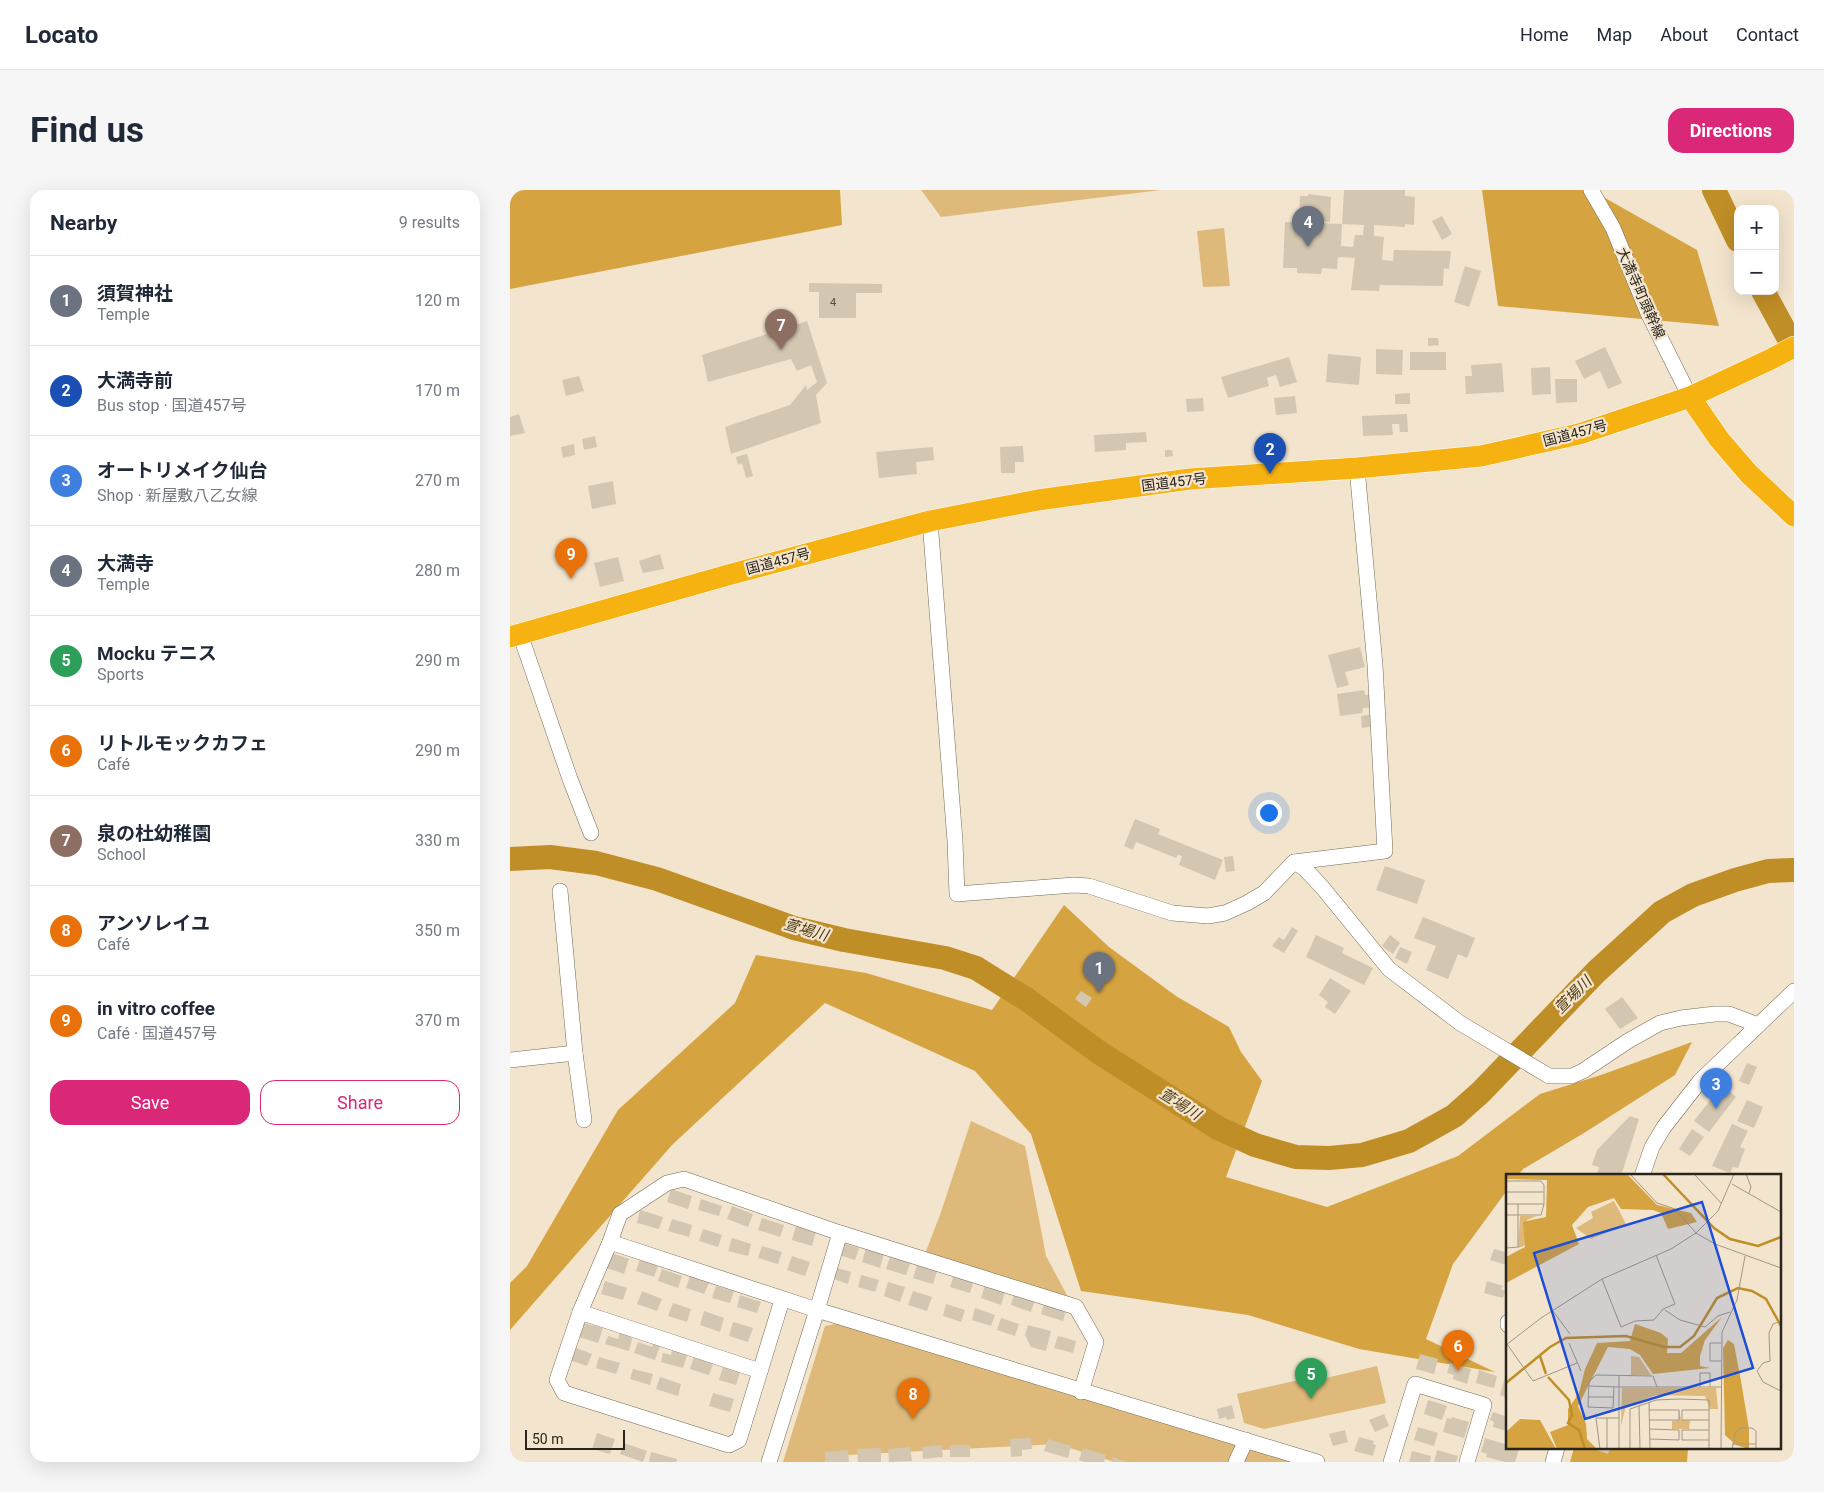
<!DOCTYPE html>
<meta charset="utf-8">
<style>
body{margin:0;font-family:Roboto,"Noto Sans JP",sans-serif;background:#f6f6f7;color:#1f2937}
.controls{position:absolute;right:15px;top:15px;display:grid;overflow:hidden;border-radius:10px;box-shadow:0 5px 20px #0002}
.controls button{width:45px;height:45px;display:grid;place-items:center;padding:0;border:0;border-bottom:1px solid #e0e1e3;background:#fff;color:#1f2937;font:25px sans-serif}
.scale{position:absolute;left:15px;bottom:12px;width:100px;box-sizing:border-box;padding-left:5px;border:2px solid #29241c;border-top:0;font-size:14px;line-height:18px;white-space:nowrap;color:#29241c;-webkit-text-stroke:4px #f2e4cd;paint-order:stroke}
.you{position:absolute;left:758px;top:622px;width:18px;height:18px;margin:-12px;border:4px solid #fff;border-radius:50%;background:#1a73e8;box-shadow:0 0 0 8px #1a73e833}
.badge{display:grid;place-items:center;width:32px;height:32px;border-radius:50%;background:#db2777;color:#fff;font-size:16px;font-weight:700}
.pin{position:absolute;translate:-50% -41px;filter:drop-shadow(0 1px 2px #0008)}
.pin::after{content:'';position:absolute;top:26px;width:18px;height:15px;background:inherit;clip-path:polygon(0 0,100% 0,50% 100%)}
.list{margin:0;padding:0;list-style:none}
h2{display:flex;justify-content:space-between;align-items:center;height:65px;margin:0;padding:0 20px;font-size:21px}
h2 small{font-size:16px;font-weight:400;color:#747a83}
.list li{display:grid;grid-template-columns:32px 1fr auto;gap:15px;align-items:center;box-sizing:border-box;height:90px;padding:0 20px;border-top:1px solid #e0e1e3}
.list b{display:block;font-size:19px;white-space:nowrap}
.list p{margin:0;font-size:16px;white-space:nowrap;color:#747a83}
.list em{font-size:16px;font-style:normal;color:#747a83}
.actions{display:flex;gap:10px;padding:15px 20px}
.actions a{flex:1;padding:11px 0;border:1px solid #db2777;border-radius:15px;text-align:center;font-size:18px;color:#db2777}
.actions .main{background:#db2777;color:#fff}
.map{position:relative;flex:none;width:1284px;height:1272px;overflow:hidden;border-radius:15px}
header{display:flex;align-items:center;gap:30px;box-sizing:border-box;height:70px;padding:0 25px;background:#fff;border-bottom:1px solid #e0e1e3}
header strong{font-size:24px}
nav{display:flex;gap:28px;margin-inline-start:auto;font-size:18px}
.intro{display:flex;align-items:center;justify-content:space-between;box-sizing:border-box;height:120px;padding:0 30px}
h1{margin:0;font-size:35px}
.button{padding:12px 22px;border-radius:15px;background:#db2777;color:#fff;font-size:18px;font-weight:700}
main{display:flex;gap:30px;padding:0 30px}
aside{flex:1;background:#fff;border-radius:15px;box-shadow:0 5px 20px #0002}
.map>svg:first-child{display:block}
.green{fill:#deb979}
.forest{fill:#d6a341}
.lines{fill:none;stroke-linecap:round;stroke-linejoin:round}
.river{stroke:#c08e27;stroke-width:24}
.building{fill:#d4c7b1}
.minor-casing{stroke:#756a56;stroke-width:16}
.highway-casing{stroke:#fff;stroke-width:22}
.minor{stroke:#fff;stroke-width:15}
.highway{stroke:#f6b211;stroke-width:21}
.labels{text-anchor:middle;dominant-baseline:central;stroke-width:4.5;stroke-linejoin:round;paint-order:stroke}
.number-label{font-size:11px;fill:#544d41}
.street-label{font-size:14px;fill:#29241c;stroke:#f2e4cd}
.water-label{font-size:15px;font-style:italic;fill:#4f3a11;stroke:#f2e4cd}
.inset-river{fill:none;stroke:#c08e27;stroke-width:2.5}
.inset-road{fill:none;stroke:#a29786;stroke-width:1}
.view{fill:#1d4ed8;fill-opacity:0.15;stroke:#1d4ed8;stroke-width:2.5}
.inset-edge{fill:none;stroke:#29241c;stroke-width:2.5}
</style>
<header>
<strong>Locato</strong>
<nav><a>Home</a><a>Map</a><a>About</a><a>Contact</a></nav>
</header>
<div class="intro"><h1>Find us</h1><a class="button">Directions</a></div>
<main>
<aside>
<h2>Nearby<small>9 results</small></h2>
<ul class="list">
<li><span class="badge" style="background:#6b7280">1</span><div><b>須賀神社</b><p>Temple</p></div><em>120 m</em></li>
<li><span class="badge" style="background:#1a4fb4">2</span><div><b>大満寺前</b><p>Bus stop · 国道457号</p></div><em>170 m</em></li>
<li><span class="badge" style="background:#3f7fe0">3</span><div><b>オートリメイク仙台</b><p>Shop · 新屋敷八乙女線</p></div><em>270 m</em></li>
<li><span class="badge" style="background:#6b7280">4</span><div><b>大満寺</b><p>Temple</p></div><em>280 m</em></li>
<li><span class="badge" style="background:#2e9e5b">5</span><div><b>Mocku テニス</b><p>Sports</p></div><em>290 m</em></li>
<li><span class="badge" style="background:#e8710a">6</span><div><b>リトルモックカフェ</b><p>Café</p></div><em>290 m</em></li>
<li><span class="badge" style="background:#8d6e63">7</span><div><b>泉の杜幼稚園</b><p>School</p></div><em>330 m</em></li>
<li><span class="badge" style="background:#e8710a">8</span><div><b>アンソレイユ</b><p>Café</p></div><em>350 m</em></li>
<li><span class="badge" style="background:#e8710a">9</span><div><b>in vitro coffee</b><p>Café · 国道457号</p></div><em>370 m</em></li>
</ul>
<div class="actions"><a class="main">Save</a><a>Share</a></div>
</aside>
<div class="map">
<svg width="1284" height="1272" viewBox="0 0 1284 1272">
<rect width="100%" height="100%" fill="#f2e4cd"/>
<g class="green">
<path d="M411 0H651L431 27Z"/>
<path d="M714 38 720 96 693 97 687 41Z"/>
<path d="M461 931 515 956 536 1066 559 1109 415 1064 431 1022Z"/>
<path d="M330 1133 784 1272H605L547 1254 318 1266 315 1272H273L315 1136Z"/>
<path d="M867 1176 876 1213 754 1239 734 1233 727 1204 815 1184 816 1188Z"/>
</g>
<g class="forest">
<path d="M0 0H330L332 35 0 99Z"/>
<path d="M972 0H1081L1187 60 1209 136 988 116Z"/>
<path d="M554 715 599 757 666 806 719 837 731 862 752 891 716 987 817 1017 948 966 1030 904 1091 885 1182 852 1165 885 1074 943 1013 979 1008 986H998V999L943 1074 916 1149 985 1182 849 1159 738 1125 571 1101 521 944 465 881 315 813 162 955 0 1140V1093L17 1076 108 920 225 813 246 765 356 783 482 820Z"/>
<path d="M1064 1258H1178L1177 1272H1060Z"/>
</g>
<g class="lines">
<g class="river">
<path d="M1204 0 1228 50"/>
<path d="M1253 101 1284 158"/>
<path d="M0 669 40 667 86 673 147 689 284 738 334 750 435 768 466 778 516 809 590 863 708 938 745 955 786 967 819 968 852 965 899 951 944 926 971 902 1086 782 1152 722 1183 705 1225 690 1258 681 1284 680"/>
</g>
</g>
<g class="building">
<path d="M834 0H895V6L905 7 904 35 895 34V37L864 35V46L874 47 872 70 883 71 884 60 941 61 939 79 934 78 933 96 870 95 869 101 841 100 845 68 828 67 827 79 812 78 811 84 787 83V78H773L775 32 800 33V31L789 30 790 6H798V4L821 7 820 32 807 31V33L832 34 831 56 843 57 845 45H853L854 35 832 34Z"/>
<path d="M932 26 942 44 932 50 922 31Z"/>
<path d="M955 76 971 81 959 117 944 112Z"/>
<path d="M299 93 372 94V103H346V128H309V102H299Z"/>
<path d="M297 131 317 193 306 205 311 233 221 264 215 237 280 215 296 195 297 200 307 192 301 175 287 181 281 169 198 192 192 165Z"/>
<path d="M918 148H928L929 155 918 156Z"/>
<path d="M1095 157 1112 193 1098 199 1090 181 1074 189 1065 171Z"/>
<path d="M866 159 893 160 892 185 866 184Z"/>
<rect x="900" y="162" width="36" height="18"/>
<path d="M818 164 851 167 849 195 816 192Z"/>
<path d="M779 167 787 192 770 197 766 185 757 188 759 196 718 208 711 187Z"/>
<path d="M992 173 994 202 956 204 955 186H962L961 175Z"/>
<path d="M1040 177 1041 204 1022 205 1021 178Z"/>
<path d="M69 186 74 201 56 206 52 190Z"/>
<path d="M1045 189H1067V212L1046 213Z"/>
<path d="M900 203V214H885V204Z"/>
<path d="M785 206 787 223 766 225 764 208Z"/>
<path d="M693 208 694 221 677 222 676 209Z"/>
<path d="M9 224 15 243 0 246V227Z"/>
<path d="M897 224 898 242H890L889 234H882L883 245 853 246 852 226Z"/>
<path d="M636 242 637 252 616 253V260L585 262 584 245Z"/>
<path d="M85 246 87 257 74 260 72 249Z"/>
<path d="M64 254 65 265 53 268 51 257Z"/>
<path d="M513 256 514 272H505V283H491L490 257Z"/>
<path d="M423 257 424 270 406 272 407 284 369 288 366 262Z"/>
<path d="M655 260H662L663 266 655 267Z"/>
<path d="M237 264 243 286 236 288 232 273 228 275 226 267Z"/>
<path d="M103 291 106 314 82 319 78 296Z"/>
<path d="M150 364 154 379 133 383 129 371Z"/>
<path d="M108 367 114 391 90 397 84 373Z"/>
<path d="M850 457 855 477 835 482 839 495 827 498 818 465Z"/>
<path d="M854 500 855 505 863 504 865 517 853 518 852 523 830 526 827 504Z"/>
<path d="M864 524 866 536 852 538 851 526Z"/>
<path d="M625 629 650 639 648 644 713 670 705 690 669 675 672 666 668 665 666 668 626 652 623 660 614 656Z"/>
<path d="M723 666 725 681 716 682 714 667Z"/>
<path d="M875 676 915 690 907 714 866 700Z"/>
<path d="M913 727 965 748 957 768 948 764 938 789 916 780 926 756 904 748Z"/>
<path d="M782 737 788 741 774 763 762 756 769 747 774 750Z"/>
<path d="M806 745 834 758 832 763 863 778 854 795 796 767Z"/>
<path d="M880 745 890 753 883 764 872 756Z"/>
<path d="M890 757 902 762 897 774 885 768Z"/>
<path d="M820 788 841 801 825 824 815 817 818 812 809 805Z"/>
<path d="M571 801 582 808 576 817 565 809Z"/>
<path d="M1112 807 1128 828 1110 839 1095 819Z"/>
<path d="M1237 873 1247 877 1239 895 1229 891Z"/>
<path d="M1212 895 1226 907 1199 942 1184 931Z"/>
<path d="M1237 910 1253 917 1244 938 1227 931Z"/>
<path d="M1120 926 1129 929 1111 986 1087 985 1089 977 1082 975 1087 960Z"/>
<path d="M1222 934 1238 941 1230 957 1235 959 1228 978 1223 977 1220 983 1202 976Z"/>
<path d="M1182 939 1194 947 1180 966 1169 959Z"/>
<path d="M161 999 182 1006 178 1019 157 1012Z"/>
<path d="M191 1009 212 1016 209 1026 188 1020Z"/>
<path d="M222 1016 243 1024 238 1037 217 1029Z"/>
<path d="M130 1020 153 1027 149 1039 127 1033Z"/>
<path d="M252 1028 274 1035 270 1047 248 1040Z"/>
<path d="M162 1029 182 1035 179 1047 158 1041Z"/>
<path d="M286 1036 306 1042 302 1056 282 1050Z"/>
<path d="M193 1039 212 1045 208 1057 189 1051Z"/>
<path d="M222 1048 241 1054 238 1066 218 1061Z"/>
<path d="M333 1053 349 1058 345 1070 329 1065Z"/>
<path d="M252 1056 272 1062 268 1074 248 1068Z"/>
<path d="M356 1058 374 1064 370 1078 352 1072Z"/>
<path d="M984 1059 998 1063 996 1075 980 1070Z"/>
<path d="M102 1063 119 1069 114 1084 97 1078Z"/>
<path d="M381 1064 401 1071 396 1085 376 1079Z"/>
<path d="M282 1066 300 1072 295 1086 277 1080Z"/>
<path d="M130 1069 148 1076 144 1087 126 1081Z"/>
<path d="M407 1075 427 1081 423 1094 403 1088Z"/>
<path d="M324 1077 341 1082 338 1094 321 1088Z"/>
<path d="M152 1079 172 1086 168 1098 148 1091Z"/>
<path d="M444 1084 464 1090 460 1103 440 1097Z"/>
<path d="M351 1085 369 1090 365 1102 348 1097Z"/>
<path d="M180 1086 199 1093 194 1104 176 1098Z"/>
<path d="M95 1091 117 1098 113 1110 91 1104Z"/>
<path d="M977 1091 993 1096 991 1099 995 1101 993 1108 974 1103Z"/>
<path d="M378 1092 395 1097 390 1112 374 1106Z"/>
<path d="M475 1095 495 1102 491 1115 471 1108Z"/>
<path d="M206 1096 224 1101 220 1113 202 1108Z"/>
<path d="M132 1101 152 1109 147 1121 127 1114Z"/>
<path d="M403 1101 422 1107 417 1121 398 1115Z"/>
<path d="M504 1104 525 1110 521 1122 501 1115Z"/>
<path d="M230 1105 251 1112 247 1123 227 1117Z"/>
<path d="M163 1113 181 1119 177 1132 158 1126Z"/>
<path d="M436 1114 455 1120 451 1132 433 1126Z"/>
<path d="M534 1114 556 1121 553 1131 531 1124Z"/>
<path d="M465 1118 485 1125 481 1136 462 1130Z"/>
<path d="M194 1121 214 1128 210 1142 190 1135Z"/>
<path d="M491 1128 509 1134 505 1146 487 1140Z"/>
<path d="M223 1132 243 1138 238 1152 219 1146Z"/>
<path d="M74 1133 93 1138 88 1153 69 1147Z"/>
<path d="M518 1135 541 1141 536 1161 521 1157 515 1145Z"/>
<path d="M110 1141 120 1144 122 1149 119 1161 95 1154 98 1146 108 1149Z"/>
<path d="M548 1146 566 1151 563 1163 544 1158Z"/>
<path d="M128 1152 142 1157 144 1152 150 1156 145 1170 124 1163Z"/>
<path d="M64 1157 82 1164 77 1176 59 1170Z"/>
<path d="M163 1158 178 1162 173 1178 151 1172 153 1163 161 1165Z"/>
<path d="M910 1164 928 1169 924 1184 906 1179Z"/>
<path d="M89 1167 110 1173 106 1184 86 1178Z"/>
<path d="M184 1167 203 1174 199 1185 180 1179Z"/>
<path d="M940 1173 961 1179 957 1194 943 1189 944 1185 937 1183Z"/>
<path d="M213 1177 230 1182 226 1195 209 1190Z"/>
<path d="M123 1179 143 1184 140 1195 120 1189Z"/>
<path d="M969 1180 987 1186 984 1198 966 1193Z"/>
<path d="M150 1187 171 1194 168 1206 146 1199Z"/>
<path d="M994 1190 998 1191V1208L990 1205Z"/>
<path d="M203 1203 224 1209 220 1222 199 1216Z"/>
<path d="M918 1210 937 1216 932 1230 914 1224Z"/>
<path d="M722 1215 725 1228 717 1230 716 1227 709 1229 707 1219Z"/>
<path d="M983 1222 998 1227 997 1241 983 1237 984 1232 980 1230Z"/>
<path d="M874 1224 879 1236 865 1242 859 1230Z"/>
<path d="M942 1227 959 1232 954 1248 933 1242 937 1228 941 1229Z"/>
<path d="M908 1237 928 1243 924 1256 904 1250Z"/>
<path d="M835 1240 838 1252 823 1256 819 1244Z"/>
<path d="M87 1243 105 1249 100 1264 82 1259Z"/>
<path d="M849 1247 864 1251 863 1254 866 1255 863 1266 844 1261Z"/>
<path d="M521 1248 522 1259 512 1260V1266L501 1267 500 1249Z"/>
<path d="M975 1248 998 1255V1258L1009 1259 1005 1272H995L976 1267 977 1264 971 1262Z"/>
<path d="M538 1249 561 1256 558 1268 534 1261Z"/>
<path d="M114 1253 137 1261 133 1272 110 1264Z"/>
<path d="M431 1255 433 1267 413 1269 412 1257Z"/>
<rect x="440" y="1255" width="20" height="12"/>
<path d="M400 1257 402 1271 379 1272 378 1259Z"/>
<path d="M371 1258V1272H348L347 1259Z"/>
<path d="M573 1258 596 1265 594 1272H575L569 1270Z"/>
<path d="M1081 1258H1100L1098 1264Z"/>
<path d="M338 1260 339 1272H316L315 1262Z"/>
<path d="M927 1260 948 1266 946 1272H924Z"/>
<path d="M902 1261 921 1266 920 1272H899Z"/>
<path d="M141 1262 167 1269 166 1272H139Z"/>
<path d="M603 1267 617 1272H602Z"/>
</g>
<g class="lines">
<g class="minor-casing">
<g id="minor">
<path d="M1081 0 1103 38 1138 123 1180 207"/>
<path d="M420 331 445 651 447 704 564 695 579 696 662 723 698 726 715 723 737 713 754 703 784 672 875 661 865 475 847 278"/>
<path d="M10 444 60 589 81 643"/>
<path d="M784 672 794 678 812 697 879 779 950 833 1039 886H1062L1073 881 1118 851 1150 833 1171 828 1205 824H1219L1248 835"/>
<path d="M50 701 65 863 74 930"/>
<path d="M0 870 65 863"/>
<path d="M1132 986 1142 957 1154 937 1190 891 1284 801"/>
<path d="M100 1052 307 1120 330 1043"/>
<path d="M272 1110 229 1250 219 1255 54 1203 47 1190 70 1122 100 1052 110 1024 157 993 174 989 330 1043 566 1117 586 1152 571 1202"/>
<path d="M70 1122 250 1181"/>
<path d="M998 1132V1135"/>
<path d="M259 1272 307 1120 807 1272"/>
<path d="M726 1272 736 1250"/>
<path d="M881 1272 905 1194 974 1215 957 1272"/>
<path d="M1043 1272 1047 1258"/>
</g>
</g>
<g class="highway-casing">
<g id="highway">
<path d="M1180 207 1209 249 1239 284 1284 326"/>
<path d="M0 447 218 385 420 331 528 310 680 289 847 278 971 266 1069 244 1180 207 1259 170 1284 157"/>
</g>
</g>
<use href="#minor" class="minor"/>
<use href="#highway" class="highway"/>
</g>
<g class="labels">
<g class="number-label">
<text x="323" y="112">4</text>
</g>
<g class="street-label">
<text transform="translate(1131 103) rotate(66)">大満寺町頭幹線</text>
<text transform="translate(1065 243) rotate(-15)">国道457号</text>
<text transform="translate(664 292) rotate(-7)">国道457号</text>
<text transform="translate(268 371) rotate(-15)">国道457号</text>
</g>
<g class="water-label">
<text transform="translate(296 740) rotate(16)">萱場川</text>
<text transform="translate(1063 805) rotate(-45)">萱場川</text>
<text transform="translate(670 914) rotate(32)">萱場川</text>
</g>
</g>
<g transform="translate(996 984)">
<rect width="275" height="275" fill="#f2e4cd"/>
<path d="M108 27 120 50 85 65 70 54 87 44 85 38ZM14 42H30L21 46 22 63 18 72 12 74ZM125 182 133 183 145 201H125ZM210 214 212 235H204L199 222 150 221 120 232 115 252 116 214ZM173 235 175 246H184L183 255H166V247L173 246Z" fill="#deb979"/>
<path d="M0 0H121L151 31 185 39 191 48 162 55 155 39 147 36 115 35 108 24 82 33 66 51 73 70 0 109V83L19 73 17 48 40 43 41 6 0 5ZM216 143 199 166 194 182V192L204 194 147 200 134 181 124 175 102 173 72 232 80 250 81 265 91 275H51L44 258 62 251V235L73 219 79 195 91 169 124 167 129 150 155 159 162 165 161 179H175ZM222 166 228 170 235 207 243 255V275L230 271 219 261 217 174ZM14 245 34 246 50 275H0V258Z" fill="#d6a341"/>
<path class="inset-river" d="M157 0 208 54 224 65 252 72 275 63M34 182 40 200M42 203 63 226 66 241 62 249 73 256 79 275M0 209 44 173 60 164 120 162 158 173H174L188 162 211 124 232 114 246 117 260 125 275 152"/>
<path class="inset-road" d="M124 0 151 29 169 35 190 59M188 0 215 29M240 0 245 13 243 19M0 7H35L38 11V30L35 41H0M226 10 275 38M0 18H38M0 30H38M190 59 209 70 275 94M0 74 12 73V30M96 105 115 153 129 147 148 146 157 135 169 130 150 81M159 136 174 146 199 153 212 142 224 138M47 137 64 160M275 147 267 150 263 159 264 187 257 189 251 197 257 208 275 217M63 169 75 197M1 170 27 207 71 189M0 171 35 144 96 105 165 75 190 59 212 37 228 0M215 187H204V169H215M83 212 113 213V202M108 213 107 234 82 233 83 208 90 201 147 202 151 213M194 213V199H204V213M82 223H108M143 228 144 275M133 231 134 275M143 236H173V246H144M203 236H176V246H203M101 244V275M144 255 173 256V266L144 265M203 256H176V266H203M226 270H250M94 275 90 244H113M113 275V213H215M124 275V235L150 226 173 225 203 226V275M215 275 216 158 231 126 239 82M226 275 230 258 235 254H246L250 257V275"/>
<path class="view" d="M196 28 247 194 79 245 28 79Z"/>
<rect width="275" height="275" class="inset-edge"/>
</g>
</svg>
<div class="controls">
<button>+</button>
<button>−</button>
</div>
<div class="scale">50 m</div>
<div class="you"></div>
<div class="pin badge" style="left:589px;top:803px;background:#6b7280">1</div>
<div class="pin badge" style="left:760px;top:284px;background:#1a4fb4">2</div>
<div class="pin badge" style="left:1206px;top:919px;background:#3f7fe0">3</div>
<div class="pin badge" style="left:798px;top:57px;background:#6b7280">4</div>
<div class="pin badge" style="left:801px;top:1209px;background:#2e9e5b">5</div>
<div class="pin badge" style="left:948px;top:1181px;background:#e8710a">6</div>
<div class="pin badge" style="left:271px;top:160px;background:#8d6e63">7</div>
<div class="pin badge" style="left:403px;top:1229px;background:#e8710a">8</div>
<div class="pin badge" style="left:61px;top:389px;background:#e8710a">9</div>
</div>
</main>
